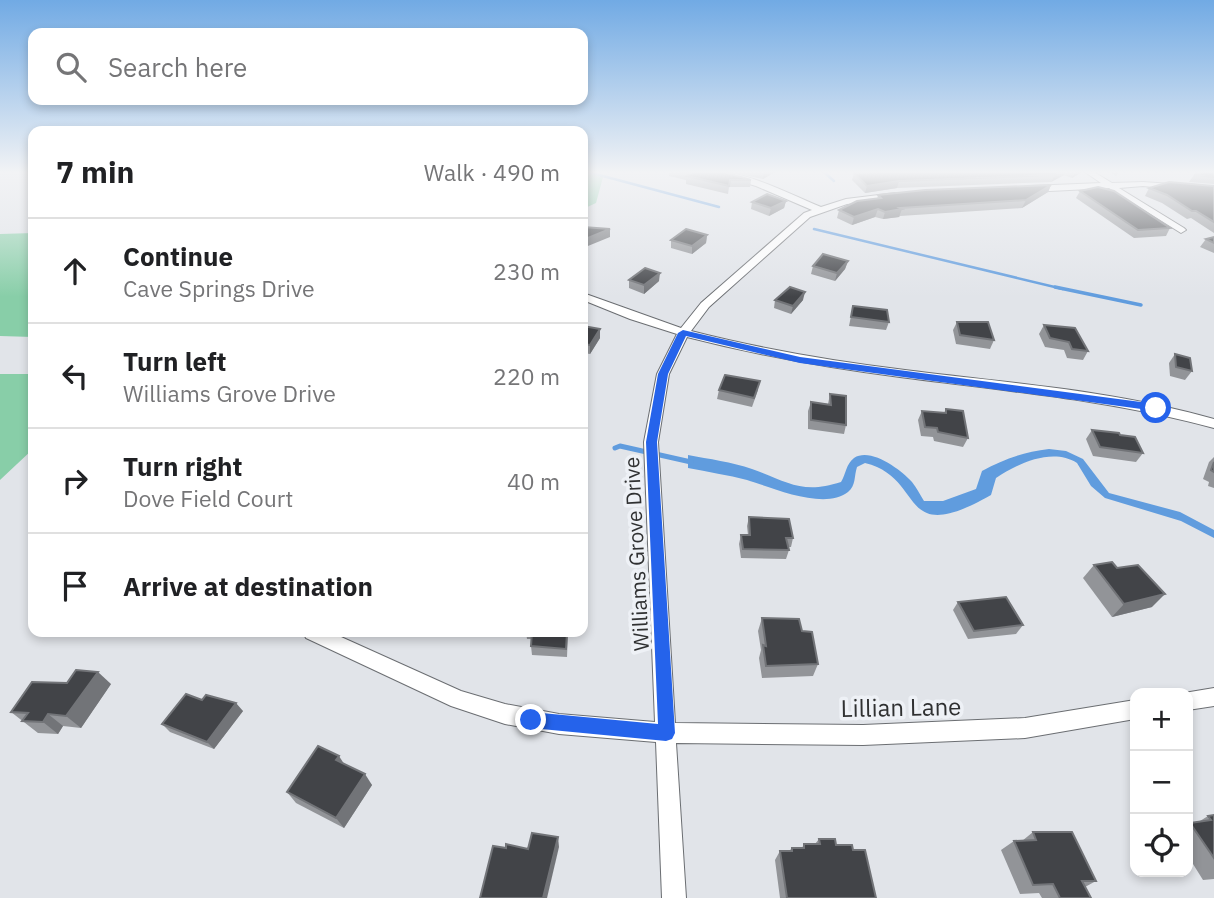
<!DOCTYPE html>
<meta charset="utf-8">
<style>
body{margin:0;font-family:"IBM Plex Sans",sans-serif;background:#f6f6f6;color:#202124}
.controls{position:absolute;right:21px;bottom:21px;display:grid;overflow:hidden;border-radius:14px;box-shadow:0 4px 10px #0003}
.controls button{width:63px;height:63px;display:grid;place-items:center;padding:0;border:0;border-bottom:2px solid #e0e0e0;background:#fff;color:#202124;font:35px sans-serif}
.stop{position:absolute;width:21px;height:21px;margin:-16px;border:5px solid #2563eb;border-radius:50%;background:#fff}
.stop.end{background:#2563eb;border-color:#fff;box-shadow:0 2px 7px #0008}
.list{margin:0;padding:0;list-style:none}
h2{display:flex;justify-content:space-between;align-items:center;height:91px;margin:0;padding:0 28px;font-size:30px}
h2 small{font-size:23px;font-weight:400;color:#757577}
.list li{display:grid;grid-template-columns:46px 1fr auto;gap:21px;align-items:center;box-sizing:border-box;height:105px;padding:0 28px;border-top:2px solid #e0e0e0}
.list b{display:block;font-size:26px;white-space:nowrap}
.list p{margin:0;font-size:23px;white-space:nowrap;color:#757577}
.list em{font-size:23px;font-style:normal;color:#757577}
.icon{flex:none;width:38px;height:38px;fill:none;stroke:currentColor;stroke-width:2;stroke-linecap:round;stroke-linejoin:round}
.map{position:relative;flex:none;width:1214px;height:898px;overflow:hidden}
.search{position:absolute;background:#fff;box-shadow:0 4px 10px #0003;left:28px;top:28px;width:560px;height:77px;display:flex;align-items:center;gap:18px;box-sizing:border-box;padding:0 24px;border-radius:14px;color:#757577;font-size:26px}
.panel{position:absolute;background:#fff;box-shadow:0 4px 10px #0003;left:28px;top:126px;width:560px;height:511px;border-radius:14px}
.map>svg:first-child{display:block}
.green{fill:#88cea8}
.water{fill:#609cde}
.lines{fill:none;stroke-linecap:round;stroke-linejoin:round}
.stream-far2{stroke:#609cde;stroke-width:2.5}
.stream-far1{stroke:#609cde;stroke-width:3.5}
.stream{stroke:#609cde;stroke-width:5}
.street-casing{stroke:#6b6e72;stroke-width:2}
.street{fill:#fff;fill-rule:evenodd}
.wall{fill:#929498}
.shaded-wall{fill:#727478}
.building{fill:#424448;stroke:#727478;stroke-width:2}
.route{fill:#2563eb}
.labels{text-anchor:middle;dominant-baseline:central;stroke-width:7;stroke-linejoin:round;paint-order:stroke}
.street-label{font-size:21px;fill:#303132;stroke:#eef1f6}
.near-street-label{font-size:24px;fill:#303132;stroke:#eef1f6}
</style>
<div class="map">
<svg width="1214" height="898" viewBox="0 0 1214 898">
<rect width="100%" height="100%" fill="#e1e4e9"/>
<g class="green">
<path d="M583 172 603 177 596 203 583 209Z"/>
<path d="M33 233V337L0 336V234Z"/>
<path d="M0 374H33V449L0 480Z"/>
</g>
<path class="water" d="M1049 449 1066 451 1083 459 1109 493 1180 512 1214 530V538L1181 521 1105 498 1091 486 1077 463C1052 447 1017 464 996 478L991 495C896 549 927 478 865 463L857 467C854 476 856 486 848 492 824 511 771 487 747 480 728 475 708 472 688 468V455C709 459 732 462 752 469 787 481 801 495 841 482 846 474 846 464 854 458 871 447 901 470 912 482 917 488 920 495 924 501H943L976 489 982 471C1004 459 1024 452 1049 449Z"/>
<g class="lines">
<g class="stream-far2">
<path d="M588 172 719 207"/>
<path d="M824 172 834 181"/>
<path d="M814 229 1063 289"/>
</g>
<path class="stream-far1" d="M1055 287 1141 305"/>
<path class="stream" d="M615 448 620 446 691 462"/>
<g class="street-casing">
<g id="street">
<path d="M709 172C744 169 789 194 821 207L846 199 895 193 899 196 895 199 847 204 810 217 709 307 691 331C761 349 832 361 905 370 1008 383 1113 390 1214 419V428C1111 400 1006 391 900 377 828 368 757 355 687 337L669 374 658 442 675 723 863 725 1025 718 1135 700V719L1025 738 863 745 676 743 686 898H662L656 742 559 734 505 724 451 706 306 638 303 632H330L461 691 505 704 559 714 655 722 644 442 657 374 677 334 630 319 583 300V293L681 328 701 303 804 213 812 210 756 186Z"/>
<path d="M1085 172H1094L1112 183 1143 182 1214 187V193L1143 186 1119 188 1184 228 1186 230 1181 233 1109 188 1030 192 1026 189 1030 186 1101 183Z"/>
<path d="M1214 688V706L1188 710V693H1184Z"/>
</g>
</g>
<use href="#street" class="street"/>
</g>
<g class="wall">
<path d="M669 172H724L751 180 750 187H729L728 194 686 184V180L669 176Z"/>
<path d="M730 172H775L763 179Z"/>
<path d="M878 172H1082L1072 178 1064 175 1051 182 897 188 865 193 852 180 854 173Z"/>
<path d="M1110 172H1118L1116 176Z"/>
<path d="M1200 172H1214V184L1189 182 1194 175 1201 172Z"/>
<path d="M1051 185 1048 192 1022 208 900 216 899 217 883 219 875 217 852 225 837 218 839 210 877 199 878 195Z"/>
<path d="M1214 186V233L1191 218 1187 219 1162 203 1145 196 1149 188Z"/>
<path d="M1080 191 1170 228 1166 236 1134 238 1076 198Z"/>
<path d="M786 201 784 208 769 216 751 209 752 202Z"/>
<path d="M707 235 706 243 692 254 671 248V240Z"/>
<path d="M1214 237V253L1200 247 1206 239Z"/>
<path d="M848 261 845 269 835 281 811 274 813 266Z"/>
<path d="M629 280 659 281 644 294 629 288Z"/>
<path d="M775 300H803L791 314 774 308Z"/>
<path d="M853 306 889 322 886 330 849 326Z"/>
<path d="M957 322 994 340 990 349 956 344 953 330Z"/>
<path d="M1044 325 1088 351 1083 360 1067 358 1064 350 1045 347 1039 334Z"/>
<path d="M583 326 600 329V338L590 354 583 353Z"/>
<path d="M1175 354 1192 371 1185 380 1170 376 1169 363Z"/>
<path d="M719 390H758L752 407 717 399Z"/>
<path d="M830 394 846 425 844 434 808 429V411L811 402 828 404Z"/>
<path d="M946 409 968 438 963 447 934 441 933 437 921 436 918 420 922 411 944 413Z"/>
<path d="M1092 430 1120 435 1143 453 1136 462 1093 456 1086 439Z"/>
<path d="M1214 457V488L1208 486 1209 482 1203 479 1209 462Z"/>
<path d="M749 517 793 538 791 547H788L789 550 786 559 741 558 739 544 741 535H748L747 526Z"/>
<path d="M1094 565 1117 568 1152 607 1112 617 1083 578Z"/>
<path d="M958 602 1023 625 1016 634 968 639 953 610Z"/>
<path d="M762 618 802 631 818 664 813 676 762 678 759 658 761 650 758 631Z"/>
<path d="M526 632H568L567 657 532 655 531 646 532 639H527Z"/>
<path d="M111 684 81 728 63 726 58 734 38 733 11 712Z"/>
<path d="M202 700 243 711 214 749 170 732 162 724Z"/>
<path d="M345 764 372 785 344 828 296 803 287 792Z"/>
<path d="M1214 815V879L1203 880 1188 856V824L1200 821 1208 816Z"/>
<path d="M1033 832 1096 881 1085 887 1091 898H1042L1039 893 1020 894 1001 850 1014 841H1022Z"/>
<path d="M819 839 853 850 876 898H780L775 860 780 851H789L792 848H802L804 844H815Z"/>
</g>
<g class="shaded-wall">
<path d="M764 172H775L763 179Z"/>
<path d="M1061 172H1065L1064 175 1051 182 1055 175Z"/>
<path d="M1075 172H1082L1072 178Z"/>
<path d="M899 181 897 188 865 193 867 186Z"/>
<path d="M1051 185 1048 192 1022 208 1026 200Z"/>
<path d="M786 201 784 208 769 216 771 208Z"/>
<path d="M878 209 875 217 852 225 854 217Z"/>
<path d="M902 209 899 217 883 219 885 212Z"/>
<path d="M610 229V237L583 248V240Z"/>
<path d="M707 235 706 243 692 254V246Z"/>
<path d="M848 261 845 269 835 281 837 273Z"/>
<path d="M660 273 659 281 644 294V285Z"/>
<path d="M805 292 803 300 791 314 793 306Z"/>
<path d="M600 329V338L590 354V345Z"/>
<path d="M586 381V389L583 412V402Z"/>
<path d="M1165 594 1152 607 1112 617 1124 604Z"/>
<path d="M98 672 111 684 81 728 66 716Z"/>
<path d="M236 703 243 711 214 749 207 742Z"/>
<path d="M48 714 63 726 58 734 43 722Z"/>
<path d="M339 756 346 767 336 760Z"/>
<path d="M365 774 372 785 344 828 336 818Z"/>
<path d="M558 837 559 847 547 898H543Z"/>
</g>
<g class="building">
<path d="M680 172H724L751 180H730L729 186 687 176 690 174Z"/>
<path d="M878 172H1061L1055 175 899 181 867 186 854 173Z"/>
<path d="M1204 172H1214V177L1194 175Z"/>
<path d="M1169 182 1214 186V222L1196 211H1192L1167 195 1149 188Z"/>
<path d="M1051 185 1026 200 900 208 902 209 885 212 878 209 854 217 839 210 857 201 881 198 878 195 925 190Z"/>
<path d="M1098 187 1114 191 1170 228 1138 230 1080 191Z"/>
<path d="M767 194 786 201 771 208 752 202Z"/>
<path d="M583 227 610 229 583 240Z"/>
<path d="M686 229 707 235 692 246 671 240Z"/>
<path d="M1214 237V243L1206 239Z"/>
<path d="M823 254 848 261 837 273 813 266Z"/>
<path d="M645 268 660 273 644 285 629 280Z"/>
<path d="M790 287 805 292 793 306 775 300Z"/>
<path d="M853 306 887 310 889 322 851 317Z"/>
<path d="M957 322H988L994 340 960 335Z"/>
<path d="M1044 325 1075 328 1088 351 1072 349 1069 342 1050 338Z"/>
<path d="M583 326 600 329 590 345 583 344Z"/>
<path d="M1175 354 1190 358 1192 371 1176 367Z"/>
<path d="M725 375 760 381 754 398 719 390Z"/>
<path d="M583 380 586 381 583 402Z"/>
<path d="M830 394 846 396V425L811 420V402L831 405Z"/>
<path d="M946 409 963 411 968 438 938 432 937 428 925 427 922 411 946 413Z"/>
<path d="M1092 430 1119 433 1120 435 1135 437 1143 453 1100 447Z"/>
<path d="M1214 462V472L1211 470Z"/>
<path d="M749 517 789 519 793 538H786L789 550 743 549 741 535H750Z"/>
<path d="M1112 562 1117 568 1138 565 1165 594 1124 604 1094 565Z"/>
<path d="M1006 597 1023 625 974 631 958 602Z"/>
<path d="M762 618 799 619 802 631 812 632 818 664 766 666 763 645 766 646Z"/>
<path d="M532 632H567L566 649 531 646Z"/>
<path d="M76 670 98 672 66 716 48 714 43 722 22 721 28 713 11 712 32 682 67 683Z"/>
<path d="M186 694 202 700 206 695 236 703 207 742 162 724Z"/>
<path d="M318 746 339 756 336 760 365 774 336 818 287 792Z"/>
<path d="M1214 815V858L1190 823 1211 820 1208 816Z"/>
<path d="M1033 832H1072L1096 881H1082L1091 898H1060L1053 884 1033 885 1014 841 1036 840Z"/>
<path d="M532 833 558 837 543 898H480L493 846 506 848V844L528 849Z"/>
<path d="M819 839H835L836 845H852L853 850H865L876 898H787L780 851H792V848H804V844H820Z"/>
</g>
<linearGradient id="sky" x2="0" y2="1"><stop stop-color="#71aae4"/><stop offset="0.58" stop-color="#f2f3f5"/><stop offset="1" stop-color="#f2f3f5" stop-opacity="0"/></linearGradient>
<rect width="1214" height="297" fill="url(#sky)"/>
<path class="route" d="M683 330 800 357 1156 404 1161 408 1156 411 800 363 686 336 668 374 657 442 675 733 672 739 666 741 531 728 526 725 523 720 526 714 531 712 658 724 646 442 658 374 678 333Z"/>
<g class="labels">
<g class="street-label">
<text transform="translate(636 554) rotate(-93)">Williams Grove Drive</text>
</g>
<g class="near-street-label">
<text transform="translate(901 707) rotate(-1)">Lillian Lane</text>
</g>
</g>
</svg>
<div class="controls">
<button>+</button>
<button>−</button>
<button><svg class="icon" aria-label="locate" viewBox="0 0 24 24"><circle cx="12" cy="12" r="6"/><path d="M12 2v4M12 18v4M2 12h4M18 12h4"/></svg></button>
</div>
<div class="stop" style="left:1156px;top:408px"></div>
<div class="stop end" style="left:531px;top:720px"></div>
<div class="search"><svg class="icon" aria-label="search" viewBox="0 0 24 24"><circle cx="10" cy="10" r="6"/><path d="M15 15l6 6"/></svg>Search here</div>
<section class="panel">
<h2>7 min<small>Walk · 490 m</small></h2>
<ul class="list">
<li><svg class="icon" aria-label="ahead" viewBox="0 0 24 24"><path d="M12 20V5M6 11l6-6 6 6"/></svg><div><b>Continue</b><p>Cave Springs Drive</p></div><em>230 m</em></li>
<li><svg class="icon" aria-label="left" viewBox="0 0 24 24"><path d="M17 20v-9H6M10 6l-5 5 5 5"/></svg><div><b>Turn left</b><p>Williams Grove Drive</p></div><em>220 m</em></li>
<li><svg class="icon" aria-label="right" viewBox="0 0 24 24"><path d="M7 20v-9h11M14 6l5 5-5 5"/></svg><div><b>Turn right</b><p>Dove Field Court</p></div><em>40 m</em></li>
<li><svg class="icon" aria-label="arrive" viewBox="0 0 24 24"><path d="M6 21V4h12l-3 4 3 4H6"/></svg><div><b>Arrive at destination</b></div></li>
</ul>
</section>
</div>
